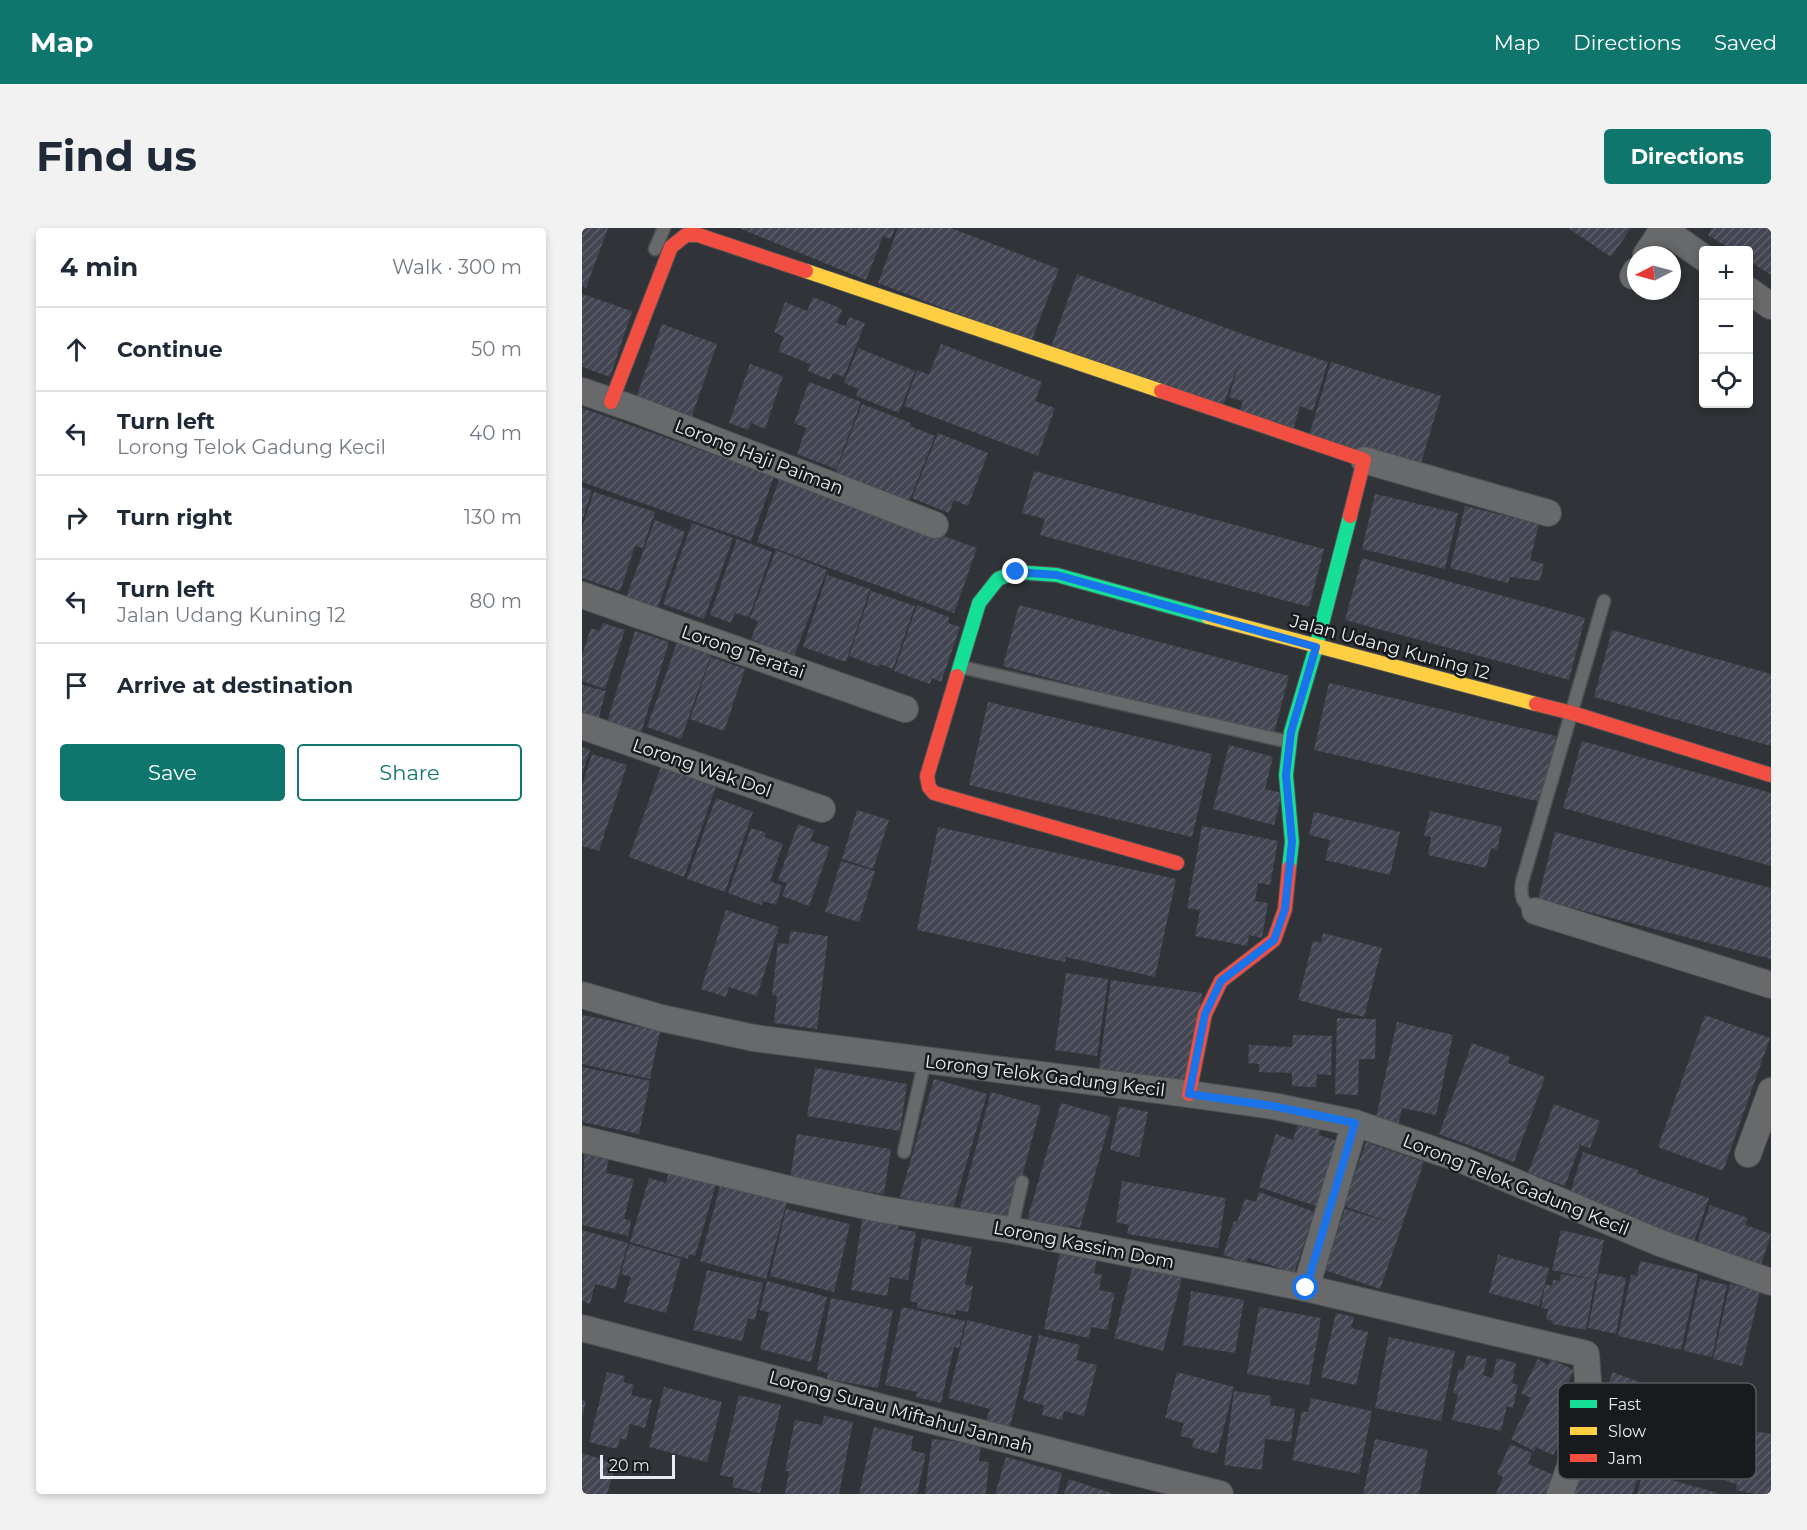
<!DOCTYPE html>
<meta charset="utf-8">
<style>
body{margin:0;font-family:Montserrat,sans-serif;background:#f2f2f3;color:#1f2937}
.controls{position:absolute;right:18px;top:18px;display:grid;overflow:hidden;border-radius:6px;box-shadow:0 3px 9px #0003}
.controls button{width:54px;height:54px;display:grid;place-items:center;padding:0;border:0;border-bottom:2px solid #e0e1e3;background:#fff;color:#1f2937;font:30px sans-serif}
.compass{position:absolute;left:1045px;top:18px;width:54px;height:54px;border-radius:50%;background:#fff;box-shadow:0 3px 9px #0003;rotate:264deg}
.scale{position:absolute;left:18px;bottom:15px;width:75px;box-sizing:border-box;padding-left:6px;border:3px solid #e8ebf0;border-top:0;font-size:16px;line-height:21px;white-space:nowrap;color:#e8ebf0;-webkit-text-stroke:4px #181a1d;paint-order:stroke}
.stop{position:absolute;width:18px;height:18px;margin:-14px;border:4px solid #1a73e8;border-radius:50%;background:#fff}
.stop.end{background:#1a73e8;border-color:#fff;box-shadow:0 2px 6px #0008}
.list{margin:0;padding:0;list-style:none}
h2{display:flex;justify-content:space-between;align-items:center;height:78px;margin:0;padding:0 24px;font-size:26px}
h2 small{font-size:20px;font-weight:400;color:#747a83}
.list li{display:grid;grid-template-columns:39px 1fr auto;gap:18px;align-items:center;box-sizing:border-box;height:84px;padding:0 24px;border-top:2px solid #e0e1e3}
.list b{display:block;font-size:22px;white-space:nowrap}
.list p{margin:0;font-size:20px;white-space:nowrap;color:#747a83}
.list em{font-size:20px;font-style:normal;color:#747a83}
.actions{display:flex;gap:12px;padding:18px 24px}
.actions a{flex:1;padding:14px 0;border:2px solid #0f766e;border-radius:6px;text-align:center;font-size:21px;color:#0f766e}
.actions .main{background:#0f766e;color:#fff}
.icon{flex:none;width:33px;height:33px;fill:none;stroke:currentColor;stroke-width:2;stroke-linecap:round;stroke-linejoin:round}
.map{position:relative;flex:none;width:1189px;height:1266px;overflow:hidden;border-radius:6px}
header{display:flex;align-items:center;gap:36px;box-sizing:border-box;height:84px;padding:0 30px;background:#0f766e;color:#fff}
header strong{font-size:28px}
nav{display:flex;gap:33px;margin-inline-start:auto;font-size:21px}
.intro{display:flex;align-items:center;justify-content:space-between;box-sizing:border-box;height:144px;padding:0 36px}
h1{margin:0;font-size:42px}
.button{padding:15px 27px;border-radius:6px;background:#0f766e;color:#fff;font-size:21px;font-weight:700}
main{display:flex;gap:36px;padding:0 36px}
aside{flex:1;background:#fff;border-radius:6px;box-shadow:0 3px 9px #0003}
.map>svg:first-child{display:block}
.building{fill:url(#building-hatch)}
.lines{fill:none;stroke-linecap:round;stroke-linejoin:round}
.lane-casing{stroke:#4e5054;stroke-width:15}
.street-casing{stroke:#4e5054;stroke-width:28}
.fast-casing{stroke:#4e5054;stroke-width:16}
.slow-casing{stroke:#4e5054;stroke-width:16}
.jam-casing{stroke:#4e5054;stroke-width:16}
.lane{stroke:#67696b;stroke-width:12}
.street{stroke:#67696b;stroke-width:26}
.fast{stroke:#16e098;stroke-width:14}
.slow{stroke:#ffcf43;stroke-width:14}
.jam{stroke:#f24e42;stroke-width:14}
.route{stroke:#1a73e8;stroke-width:8}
.labels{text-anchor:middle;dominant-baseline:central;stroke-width:5;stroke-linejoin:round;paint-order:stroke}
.street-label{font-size:18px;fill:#e8ebf0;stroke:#181a1d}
.key{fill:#181a1d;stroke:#56595c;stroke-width:1.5}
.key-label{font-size:16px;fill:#e8ebf0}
</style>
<header>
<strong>Map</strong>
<nav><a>Map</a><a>Directions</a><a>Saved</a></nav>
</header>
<div class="intro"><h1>Find us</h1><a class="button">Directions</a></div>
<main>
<aside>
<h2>4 min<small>Walk · 300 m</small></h2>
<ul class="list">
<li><svg class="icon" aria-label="ahead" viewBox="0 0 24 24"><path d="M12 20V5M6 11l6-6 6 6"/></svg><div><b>Continue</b></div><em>50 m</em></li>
<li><svg class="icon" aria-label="left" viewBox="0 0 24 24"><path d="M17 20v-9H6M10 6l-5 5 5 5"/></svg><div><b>Turn left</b><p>Lorong Telok Gadung Kecil</p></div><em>40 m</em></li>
<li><svg class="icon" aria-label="right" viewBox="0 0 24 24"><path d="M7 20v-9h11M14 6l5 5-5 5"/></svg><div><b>Turn right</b></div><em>130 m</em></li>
<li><svg class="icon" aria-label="left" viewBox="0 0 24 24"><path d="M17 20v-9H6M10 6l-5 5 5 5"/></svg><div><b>Turn left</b><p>Jalan Udang Kuning 12</p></div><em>80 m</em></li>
<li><svg class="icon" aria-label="arrive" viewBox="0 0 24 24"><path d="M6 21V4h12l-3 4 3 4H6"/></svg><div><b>Arrive at destination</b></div></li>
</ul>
<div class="actions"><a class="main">Save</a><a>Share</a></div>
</aside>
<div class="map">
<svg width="1189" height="1266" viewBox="0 0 1189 1266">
<defs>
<pattern id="building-hatch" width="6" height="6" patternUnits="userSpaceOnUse" patternTransform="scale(1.5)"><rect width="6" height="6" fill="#434652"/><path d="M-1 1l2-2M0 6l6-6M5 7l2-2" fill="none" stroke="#5e616b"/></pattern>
</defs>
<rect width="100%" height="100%" fill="#303337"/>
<g class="building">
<path d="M0 0H26L4 60 0 58Z"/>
<path d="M157 0H313L309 11 301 8 284 52Z"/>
<path d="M316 0H369L477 41 449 114 296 55Z"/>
<path d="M986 0H1049L1029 29Z"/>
<path d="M1130 0H1189V47L1167 33V22H1150L1126 7Z"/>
<path d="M495 46 666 108 746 134 731 183 718 178 708 212 656 189 661 173 647 169 658 132 639 183 468 122Z"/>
<path d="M0 66 50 83 28 149 0 139Z"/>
<path d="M231 69 260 81 255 95 264 98 267 89 283 95 262 149 251 145 248 152 226 143 228 136 196 123 202 109 192 104 203 74 225 83Z"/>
<path d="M80 96 135 116 108 193 53 173Z"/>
<path d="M359 116 460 154 453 173 473 180 456 228 322 178 335 142 347 147Z"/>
<path d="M276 120 333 143 317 185 274 168 277 161 262 155Z"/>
<path d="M749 134 859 168 836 245 726 211Z"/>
<path d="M168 136 201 148 183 201 169 195 166 202 147 195Z"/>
<path d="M227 154 279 174 254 241 215 226 224 200 212 195Z"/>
<path d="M280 176 329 195 328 198 353 208 327 274 303 264 316 231 302 265 253 246Z"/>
<path d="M0 180 192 248 169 313 0 254Z"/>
<path d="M356 205 406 225 386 278 372 272 367 285 330 270Z"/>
<path d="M452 243 742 321 727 379 458 307 463 291 440 285Z"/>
<path d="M198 249 395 320 372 385 175 314Z"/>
<path d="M0 259 10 263 0 293Z"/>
<path d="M12 264 73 284 61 320 53 318 38 363 0 350V299Z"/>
<path d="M793 266 876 285 863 341 780 321Z"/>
<path d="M883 278 957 296 948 332 962 336 958 353 928 349 926 355 868 340Z"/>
<path d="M73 292 103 304 74 384 43 372Z"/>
<path d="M110 295 151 310 122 391 81 376Z"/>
<path d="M155 311 190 324 167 389 153 385 149 395 128 387Z"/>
<path d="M194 322 245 342 212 428 169 411 176 393 168 390Z"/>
<path d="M780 330 1003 390 987 452 763 392Z"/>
<path d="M245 347 288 361 264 434 221 419Z"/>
<path d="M289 363 333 378 311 441 298 436 297 439 267 428Z"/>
<path d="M335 377 367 389 366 395 378 399 359 454 350 450 348 456 312 443Z"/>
<path d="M437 377 707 448 691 509 421 438Z"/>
<path d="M21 395 43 402 23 461 0 453V427L9 400 18 403Z"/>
<path d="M1030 402 1189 446V518L1012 469Z"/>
<path d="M53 403 87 414 59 505 25 494Z"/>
<path d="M95 415 129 427 99 511 65 499Z"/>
<path d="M129 429 163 441 142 503 108 491Z"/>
<path d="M747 455 974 508 959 574 732 522Z"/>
<path d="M0 457 24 463 16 492 0 488Z"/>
<path d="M406 474 630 526 610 609 387 557Z"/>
<path d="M1000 513 1189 565V638L981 580Z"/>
<path d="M647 517 691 529 683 561 700 565 692 597 631 581Z"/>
<path d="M0 519 8 522 0 546Z"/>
<path d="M10 526 45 537 17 623 0 618V558Z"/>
<path d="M81 533 136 553 102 649 47 629Z"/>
<path d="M134 570 171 584 143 664 105 651Z"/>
<path d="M275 582 307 592 291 641 260 631Z"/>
<path d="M848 583 920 599 915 622 909 620 904 640 846 627 849 609 842 608Z"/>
<path d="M732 584 818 604 808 647 743 632 748 612 727 607Z"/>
<path d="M216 596 232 602 228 613 248 619 227 678 200 668 205 655 196 652Z"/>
<path d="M620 598 696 613 688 657 676 655 673 673 686 675 680 710 667 707 665 718 613 708 618 682 605 680Z"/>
<path d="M356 599 594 651 573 749 484 729 483 734 335 702Z"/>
<path d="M169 600 184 605 182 609 201 616 188 653 200 658 194 677 181 673 179 677 146 665Z"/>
<path d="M973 604 1189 660V731L956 671Z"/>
<path d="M259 633 293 643 277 694 243 684Z"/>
<path d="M144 682 197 699 175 768 147 759 144 769 119 761Z"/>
<path d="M208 703 246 708 235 801 192 795 195 768 190 767 196 715 207 716Z"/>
<path d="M741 705 800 720 782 789 716 772 731 713 739 715Z"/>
<path d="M484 745 526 751 515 828 473 822Z"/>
<path d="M529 752 620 765 608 853 517 841Z"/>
<path d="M0 787 78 803 68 851 0 836Z"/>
<path d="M1123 787 1188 810 1141 943 1076 919Z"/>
<path d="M755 790 794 791 793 831H777L776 867 753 866Z"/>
<path d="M815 794 871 807 854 887 820 880 816 898 793 894Z"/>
<path d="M711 807 750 808 749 847 735 846 734 859 710 858V845L677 844V836L666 835 667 817 710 819Z"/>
<path d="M890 815 928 829 926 835 963 849 932 934 857 906Z"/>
<path d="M0 839 68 853 57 906 0 894Z"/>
<path d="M233 840 325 856 318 903 225 888Z"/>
<path d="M352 851 405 866 370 984 318 969Z"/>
<path d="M409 864 459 878 428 993 378 979Z"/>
<path d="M479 875 529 889 498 1000 487 997 485 1003 445 992Z"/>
<path d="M972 876 1018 893 1008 920 998 917 983 958 946 945Z"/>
<path d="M537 878 566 884 557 929 528 922Z"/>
<path d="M717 893 739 900 737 907 761 915 740 980 677 959 694 906 711 912Z"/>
<path d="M215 906 309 921 302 966 208 951Z"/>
<path d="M784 914 842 934 798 1061 743 1042 763 981 810 995 762 978Z"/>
<path d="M2 923 27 930 24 945 52 951 42 991 49 993 46 1008 0 997Z"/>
<path d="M1001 924 1056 942 1055 945 1127 970 1112 1014 1040 989 1042 984 988 965Z"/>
<path d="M89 936 136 949 113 1028 107 1026 106 1031 48 1014 67 950 84 955Z"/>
<path d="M540 953 644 970 636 1020 545 1006 547 997 534 994Z"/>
<path d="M139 955 205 973 184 1051 118 1033Z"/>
<path d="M677 964 733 984 712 1045 666 1030 664 1035 641 1027 652 993 655 994 663 971 674 974Z"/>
<path d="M1128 977 1166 990 1163 997 1189 1006 1179 1037 1115 1014Z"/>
<path d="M204 981 268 996 252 1064 188 1048Z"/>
<path d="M281 987 317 993 316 1001 334 1004 326 1052 308 1049 305 1068 269 1062Z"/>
<path d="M0 1002 46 1015 33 1061 13 1056 8 1076 0 1073Z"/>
<path d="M979 1002 1022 1012 1014 1052 970 1042Z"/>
<path d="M340 1010 390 1019 383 1057 391 1058 386 1084 374 1082 373 1087 335 1080 336 1075 328 1073Z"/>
<path d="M47 1016 99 1031 84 1085 42 1074 49 1049 39 1046Z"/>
<path d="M478 1023 515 1031 512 1045 520 1047 517 1062 533 1065 525 1102 509 1099 507 1110 462 1101Z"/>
<path d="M916 1027 967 1040 957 1078 907 1065Z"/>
<path d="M1058 1033 1116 1046 1099 1122 1036 1108 1049 1047 1055 1048Z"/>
<path d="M551 1037 600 1050 581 1123 532 1110Z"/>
<path d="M125 1042 181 1055 173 1092 166 1090 160 1113 111 1102Z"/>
<path d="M1017 1045 1044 1050 1034 1106 1006 1100Z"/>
<path d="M979 1046 1013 1052 1004 1102 970 1096 971 1093 964 1091 966 1081 959 1080 963 1056 970 1058 971 1052 978 1053Z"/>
<path d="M1118 1051 1145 1057 1130 1129 1102 1123Z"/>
<path d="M185 1053 245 1069 229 1134 178 1121 187 1084 178 1082Z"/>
<path d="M1148 1056 1178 1063 1160 1138 1131 1131Z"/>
<path d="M609 1063 662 1072 653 1125 601 1117Z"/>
<path d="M249 1070 311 1082 296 1160 245 1151 246 1145 235 1142Z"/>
<path d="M320 1079 383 1093 377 1120 372 1119 359 1175 334 1169 335 1164 303 1157Z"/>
<path d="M677 1079 739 1090 727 1157 665 1146Z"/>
<path d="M754 1085 772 1089 769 1100 786 1104 774 1157 739 1149Z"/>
<path d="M385 1092 450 1108 427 1203 403 1197 408 1181 366 1170Z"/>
<path d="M457 1107 498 1117 494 1132 515 1137 502 1188 482 1183 480 1192 460 1187 462 1177 441 1172Z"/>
<path d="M807 1109 873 1123 859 1193 793 1180Z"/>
<path d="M885 1127 905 1131 901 1147 910 1150 915 1130 934 1135 930 1155 936 1157 931 1180 925 1178 919 1203 870 1192 876 1166 871 1165 877 1141 881 1143Z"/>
<path d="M956 1131 966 1137 969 1131 992 1142 986 1155 1009 1166 980 1223 975 1220 971 1227 954 1219 952 1223 929 1211 949 1170 939 1165Z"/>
<path d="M25 1144 43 1148 41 1154 52 1157 49 1167 70 1172 63 1200 48 1196 44 1212 38 1210 35 1221 7 1214Z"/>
<path d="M595 1144 652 1159 635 1226 610 1219 612 1211 598 1208 602 1195 583 1190Z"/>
<path d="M1031 1144 1070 1159 1057 1192 1064 1195 1049 1231 1043 1228 1040 1235 1014 1225 1032 1178 1020 1173Z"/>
<path d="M82 1159 140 1174 125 1234 67 1219Z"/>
<path d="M652 1163 689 1168 688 1177 713 1181 709 1214 683 1211 680 1242 642 1237Z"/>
<path d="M157 1167 199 1177 178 1265 150 1259 152 1250 138 1247Z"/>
<path d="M729 1170 790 1183 777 1246 710 1232 720 1183 726 1184Z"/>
<path d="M0 1172 4 1173 1 1187H0Z"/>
<path d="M242 1188 271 1194 257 1266H203L207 1243H203L213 1192 240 1197Z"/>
<path d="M292 1199 331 1208 329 1222 344 1226 335 1266H277Z"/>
<path d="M1166 1202 1189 1206V1266H1173L1154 1262 1155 1256 1143 1253 1148 1230 1159 1232Z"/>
<path d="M350 1211 399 1216 397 1233 407 1234 404 1266H343Z"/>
<path d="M793 1211 846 1222 837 1266H781Z"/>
<path d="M928 1216 950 1225 946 1236 979 1250 973 1266H914L921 1249 915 1246Z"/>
<path d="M0 1225 34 1236 25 1266H0Z"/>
<path d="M1004 1228 1056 1250 1050 1266H988Z"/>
<path d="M424 1229 480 1245 475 1266H413Z"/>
<path d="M1061 1244 1136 1265V1266H1055Z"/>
<path d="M487 1251 532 1266H482Z"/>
</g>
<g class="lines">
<g class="lane-casing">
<g id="lane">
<path d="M73 21 82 0"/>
<path d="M379 439 707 514"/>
<path d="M953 683C940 675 938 669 940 654L1022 373"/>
<path d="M322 924 343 832"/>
<path d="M429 1002 440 954"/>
</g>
</g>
<g class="street-casing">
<g id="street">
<path d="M1082 0 1081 1 1122 30"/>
<path d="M1064 27 1081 1"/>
<path d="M1051 48 1054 43"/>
<path d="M1166 62 1189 78"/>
<path d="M0 163 55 182 353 297"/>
<path d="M782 232 966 285"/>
<path d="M0 367 323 481"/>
<path d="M0 498 240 581"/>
<path d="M953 683 1189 757"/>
<path d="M0 767 79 790 172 810 607 866 691 878 773 895 878 931 1078 1015 1189 1054"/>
<path d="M0 911 206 961 298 981 429 1002 724 1060 1004 1126 1007 1166 1002 1201 978 1266"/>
<path d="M1166 926 1189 863"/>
<path d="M724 1060 773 895"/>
<path d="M0 1100 340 1190 638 1266"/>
</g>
</g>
<g class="fast-casing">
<g id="fast">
<path d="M375 448 397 375 416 351 433 344 475 347 626 389"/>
<path d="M707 640 710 614 704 547 709 504 734 419 768 288"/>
</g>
</g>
<g class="slow-casing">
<g id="slow">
<path d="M224 43 579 163"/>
<path d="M626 389 954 476"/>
</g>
</g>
<g class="jam-casing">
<g id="jam">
<path d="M579 163 782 232 768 288"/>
<path d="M29 174 89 19 104 7H116L224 43"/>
<path d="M375 448 345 548 347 559 352 565 595 635"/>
<path d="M954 476 990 485 1189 547"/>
<path d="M607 866 623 786 639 753 692 712 703 681 707 640"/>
</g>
</g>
<use href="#lane" class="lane"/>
<use href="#street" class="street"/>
<use href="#fast" class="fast"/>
<use href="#slow" class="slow"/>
<use href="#jam" class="jam"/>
</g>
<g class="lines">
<path class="route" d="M434 344 475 347 734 419 709 504 704 547 710 614 703 681 692 712 639 753 623 786 607 866 691 878 773 895 724 1060"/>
</g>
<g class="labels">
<g class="street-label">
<text transform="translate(177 229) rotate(21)">Lorong Haji Paiman</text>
<text transform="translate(808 419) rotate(15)">Jalan Udang Kuning 12</text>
<text transform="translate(161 424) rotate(19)">Lorong Teratai</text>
<text transform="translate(120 540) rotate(19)">Lorong Wak Dol</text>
<text transform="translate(463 848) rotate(7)">Lorong Telok Gadung Kecil</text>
<text transform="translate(934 957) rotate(22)">Lorong Telok Gadung Kecil</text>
<text transform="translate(502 1017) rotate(11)">Lorong Kassim Dom</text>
<text transform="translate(319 1184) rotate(15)">Lorong Surau Miftahul Jannah</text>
</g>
</g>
<rect x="976" y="1155" width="198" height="96" rx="9" class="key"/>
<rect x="988" y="1172" width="27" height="8" fill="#16e098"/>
<rect x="988" y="1199" width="27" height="8" fill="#ffcf43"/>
<rect x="988" y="1226" width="27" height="8" fill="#f24e42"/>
<g class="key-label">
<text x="1026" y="1182">Fast</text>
<text x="1026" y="1209">Slow</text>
<text x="1026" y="1236">Jam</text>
</g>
</svg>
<div class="controls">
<button>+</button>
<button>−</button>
<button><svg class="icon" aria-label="locate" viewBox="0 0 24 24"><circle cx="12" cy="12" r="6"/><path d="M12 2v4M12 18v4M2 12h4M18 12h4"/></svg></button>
</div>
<svg class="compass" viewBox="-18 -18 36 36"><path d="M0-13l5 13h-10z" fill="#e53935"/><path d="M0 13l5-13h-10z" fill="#747a83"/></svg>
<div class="scale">20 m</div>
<div class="stop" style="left:724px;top:1060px"></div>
<div class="stop end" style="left:434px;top:344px"></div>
</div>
</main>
